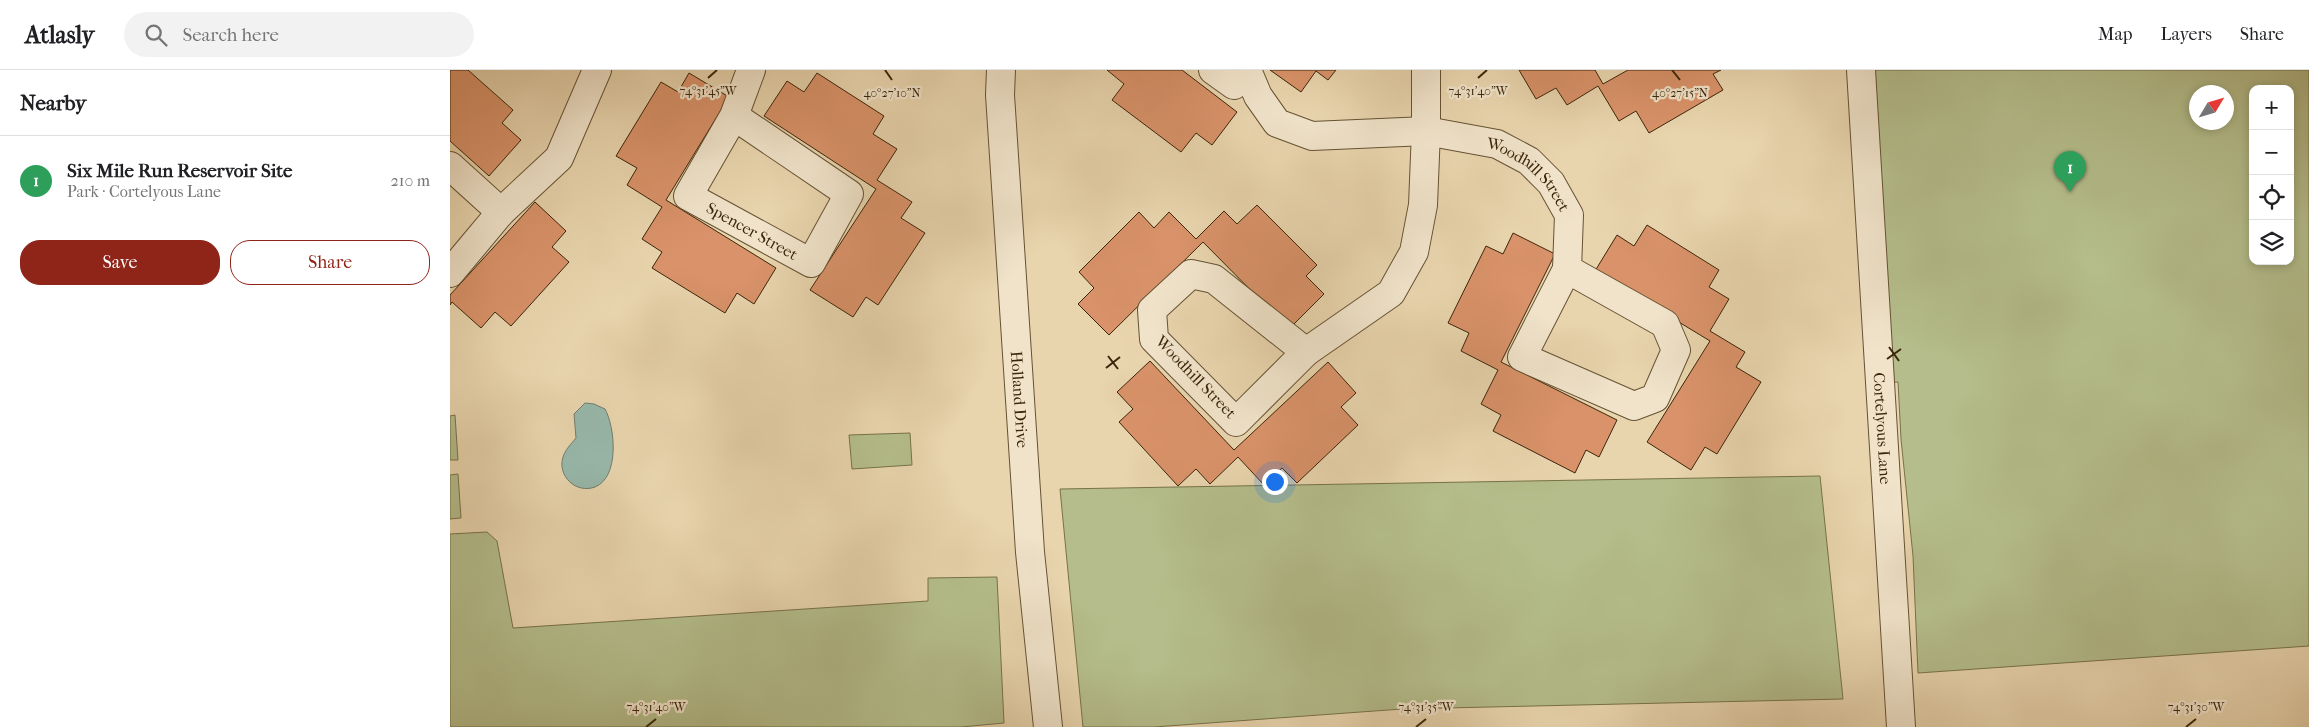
<!DOCTYPE html>
<meta charset="utf-8">
<style>
body{margin:0;font-family:"IM FELL French Canon",serif;background:#f2f2f2;color:#202124}
.controls{position:absolute;right:15px;top:15px;display:grid;overflow:hidden;border-radius:10px;box-shadow:0 2px 8px #0003}
.controls button{width:45px;height:45px;display:grid;place-items:center;padding:0;border:0;border-bottom:1px solid #e0e0e0;background:#fff;color:#202124;font:25px sans-serif}
.compass{position:absolute;left:1739px;top:15px;width:45px;height:45px;border-radius:50%;background:#fff;box-shadow:0 2px 8px #0003;rotate:52deg}
.you{position:absolute;left:824px;top:411px;width:18px;height:18px;margin:-12px;border:4px solid #fff;border-radius:50%;background:#1a73e8;box-shadow:0 0 0 8px #1a73e833}
.badge{display:grid;place-items:center;width:32px;height:32px;border-radius:50%;background:#8f2418;color:#fff;font-size:16px;font-weight:700}
.pin{position:absolute;translate:-50% -41px;filter:drop-shadow(0 1px 2px #0008)}
.pin::after{content:'';position:absolute;top:26px;width:18px;height:15px;background:inherit;clip-path:polygon(0 0,100% 0,50% 100%)}
.list{margin:0;padding:0;list-style:none}
h2{display:flex;justify-content:space-between;align-items:center;height:65px;margin:0;padding:0 20px;font-size:21px}
h2 small{font-size:16px;font-weight:400;color:#757577}
.list li{display:grid;grid-template-columns:32px 1fr auto;gap:15px;align-items:center;box-sizing:border-box;height:90px;padding:0 20px;border-top:1px solid #e0e0e0}
.list b{display:block;font-size:19px;white-space:nowrap}
.list p{margin:0;font-size:16px;white-space:nowrap;color:#757577}
.list em{font-size:16px;font-style:normal;color:#757577}
.actions{display:flex;gap:10px;padding:15px 20px}
.actions a{flex:1;padding:11px 0;border:1px solid #8f2418;border-radius:20px;text-align:center;font-size:18px;color:#8f2418}
.actions .main{background:#8f2418;color:#fff}
.icon{flex:none;width:28px;height:28px;fill:none;stroke:currentColor;stroke-width:2;stroke-linecap:round;stroke-linejoin:round}
.map{position:relative;flex:none;width:1859px;height:657px;overflow:hidden}
header{display:flex;align-items:center;gap:30px;box-sizing:border-box;height:70px;padding:0 25px;background:#fff;border-bottom:1px solid #e0e0e0}
header strong{font-size:24px}
nav{display:flex;gap:28px;margin-inline-start:auto;font-size:18px}
.search{width:350px;height:45px;background:#f2f2f2;display:flex;align-items:center;gap:12px;box-sizing:border-box;padding:0 18px;border-radius:28px;color:#757577;font-size:19px}
main{display:flex}
aside{flex:1;background:#fff}
.map>svg:first-child{display:block}
.green{fill:#b4bd8b;stroke:#78724a;fill-rule:evenodd}
.water{fill:#97b8ab;stroke:#727e6b}
.building{fill:#d99269;stroke:#3b260a}
.lines{fill:none;stroke-linecap:round;stroke-linejoin:round}
.street-casing{stroke:#665233;stroke-width:30}
.street{stroke:#f0e3ca;stroke-width:28}
.ticks{fill:none;stroke:#3b260a;stroke-width:2}
.labels{text-anchor:middle;dominant-baseline:central;stroke-width:4.5;stroke-linejoin:round;paint-order:stroke}
.street-label{font-size:16px;fill:#3b260a;stroke:#f0e3ca}
.ticks-label{font-size:12px;text-anchor:middle;fill:#3b260a;stroke:#f0e3ca;stroke-width:4.5;stroke-linejoin:round;paint-order:stroke}
</style>
<header>
<strong>Atlasly</strong>
<div class="search"><svg class="icon" aria-label="search" viewBox="0 0 24 24"><circle cx="10" cy="10" r="6"/><path d="M15 15l6 6"/></svg>Search here</div>
<nav><a>Map</a><a>Layers</a><a>Share</a></nav>
</header>
<main>
<aside>
<h2>Nearby<small></small></h2>
<ul class="list">
<li><span class="badge" style="background:#2e9e5b">1</span><div><b>Six Mile Run Reservoir Site</b><p>Park · Cortelyous Lane</p></div><em>210 m</em></li>
</ul>
<div class="actions"><a class="main">Save</a><a>Share</a></div>
</aside>
<div class="map">
<svg width="1859" height="657" viewBox="0 0 1859 657">
<rect width="100%" height="100%" fill="#e8d4ad"/>
<filter id="stains"><feTurbulence type="fractalNoise" baseFrequency=".004" numOctaves="4"/><feColorMatrix values="0 0 0 0 .2 0 0 0 0 .09 0 0 0 0 .02 0 0 0 .5 -.17"/></filter>
<radialGradient id="worn" r=".72"><stop offset=".6" stop-color="#630" stop-opacity="0"/><stop offset="1" stop-color="#630" stop-opacity=".3"/></radialGradient>
<g class="green">
<path d="M1417 0H1859V576L1468 603 1463 486 1451 369 1448 312 1434 313ZM1803 19H1840V191H1803ZM1746 22H1776V52H1746Z"/>
<path d="M5 345 8 390H0V346Z"/>
<path d="M460 363 462 395 402 399 399 365Z"/>
<path d="M8 404 11 448 0 449V405Z"/>
<path d="M1370 406 1393 629 952 639 704 657H633L610 419Z"/>
<path d="M37 462 47 471 63 558 478 531V508L547 507 554 653 511 657H0V464Z"/>
</g>
<path class="water" d="M135 333 144 334 155 339C165 357 170 407 145 417 126 424 107 406 113 387 115 380 121 374 126 368L124 344Z"/>
<g class="building">
<path d="M0 0H18L63 40 52 53 71 70 39 106 0 71Z"/>
<path d="M657 0H732L787 42 762 75 746 63 731 82 662 30 674 14Z"/>
<path d="M820 0H886L878 10 866 1 851 22Z"/>
<path d="M1069 0H1145L1153 14 1178 0H1271L1263 4 1273 20 1199 63 1186 41 1169 51 1148 16 1117 35 1106 18 1086 29Z"/>
<path d="M239 3 279 27 216 130 326 198 304 234 287 223 275 243 202 198 212 182 192 169 212 137 177 115 187 98 166 86 211 12 228 22Z"/>
<path d="M367 3 434 46 423 64 447 79 427 110 462 132 451 148 475 163 428 235 416 227 403 247 360 220 426 119 314 46 337 11 354 22Z"/>
<path d="M85 132 116 161 102 177 119 192 61 256 45 242 31 258 2 232 0 235V225Z"/>
<path d="M807 135 867 195 856 206 874 224 839 259 753 172 659 265 628 234 644 218 629 202 689 142 704 158 719 142 746 169 774 141 787 154Z"/>
<path d="M1197 155 1269 200 1259 217 1279 229 1260 261 1295 282 1286 297 1311 312 1267 384 1255 377 1241 400 1197 372 1260 271 1145 201 1167 165 1184 176Z"/>
<path d="M1063 163 1105 184 1051 292 1167 350 1149 387 1136 380 1125 403 1043 361 1051 345 1031 334 1048 300 1011 281 1019 263 998 253 1036 176 1053 184Z"/>
<path d="M700 291 784 380 878 292 906 323 891 337 908 355 847 413 832 398 814 415 788 387 760 414 746 399 728 416 669 352 683 339 667 322Z"/>
</g>
<g class="lines">
<g class="street-casing">
<g id="street">
<path id="s1" d="M551 0 550 25 580 482 598 657"/>
<path d="M763 0 784 15 793 0"/>
<path id="s2" d="M797 0 808 26 827 53 862 66 976 61 1047 74 1079 91 1101 113 1119 145 1117 199"/>
<path id="s3" d="M1411 0 1451 657"/>
<path d="M284 46 399 124 361 193 238 126 284 46 301 0"/>
<path d="M0 96 51 142"/>
<path d="M1117 199 1215 254 1226 280 1205 328 1184 336 1072 287Z"/>
<path d="M0 203 51 142 109 88 147 0"/>
<path d="M741 204 764 209 856 282 786 352 704 269 702 240Z"/>
<path d="M856 282 941 223 964 182 973 135 976 61V0"/>
</g>
</g>
<use href="#street" class="street"/>
</g>
<path class="ticks" d="M435 0 442 10M1222 0 1230 10M258 8 267 0M1028 8 1037 0M1439 277 1449 291M658 286 668 299M1437 289 1451 279M656 298 670 287M196 657 206 649M966 657 976 649M1736 657 1746 649"/>
<g class="labels">
<g class="street-label">
<text stroke="none"><textPath href="#s2" startOffset="329">Woodhill Street</textPath></text>
<text transform="translate(302 161) rotate(29)">Spencer Street</text>
<text transform="translate(746 307) rotate(46)">Woodhill Street</text>
<text stroke="none"><textPath href="#s1" startOffset="330">Holland Drive</textPath></text>
<text stroke="none"><textPath href="#s3" startOffset="359">Cortelyous Lane</textPath></text>
</g>
</g>
<g class="ticks-label">
<text x="258" y="25">74°31'45"W</text>
<text x="1028" y="25">74°31'40"W</text>
<text x="442" y="27">40°27'10"N</text>
<text x="1230" y="27">40°27'15"N</text>
<text x="206" y="641">74°31'40"W</text>
<text x="976" y="641">74°31'35"W</text>
<text x="1746" y="641">74°31'30"W</text>
</g>
<rect width="100%" height="100%" filter="url(#stains)"/>
<rect width="100%" height="100%" fill="url(#worn)"/>
</svg>
<div class="controls">
<button>+</button>
<button>−</button>
<button><svg class="icon" aria-label="locate" viewBox="0 0 24 24"><circle cx="12" cy="12" r="6"/><path d="M12 2v4M12 18v4M2 12h4M18 12h4"/></svg></button>
<button><svg class="icon" aria-label="layers" viewBox="0 0 24 24"><path d="M12 4l9 5-9 5-9-5zM3 14l9 5 9-5"/></svg></button>
</div>
<svg class="compass" viewBox="-18 -18 36 36"><path d="M0-13l5 13h-10z" fill="#e53935"/><path d="M0 13l5-13h-10z" fill="#757577"/></svg>
<div class="you"></div>
<div class="pin badge" style="left:1620px;top:122px;background:#2e9e5b">1</div>
</div>
</main>
